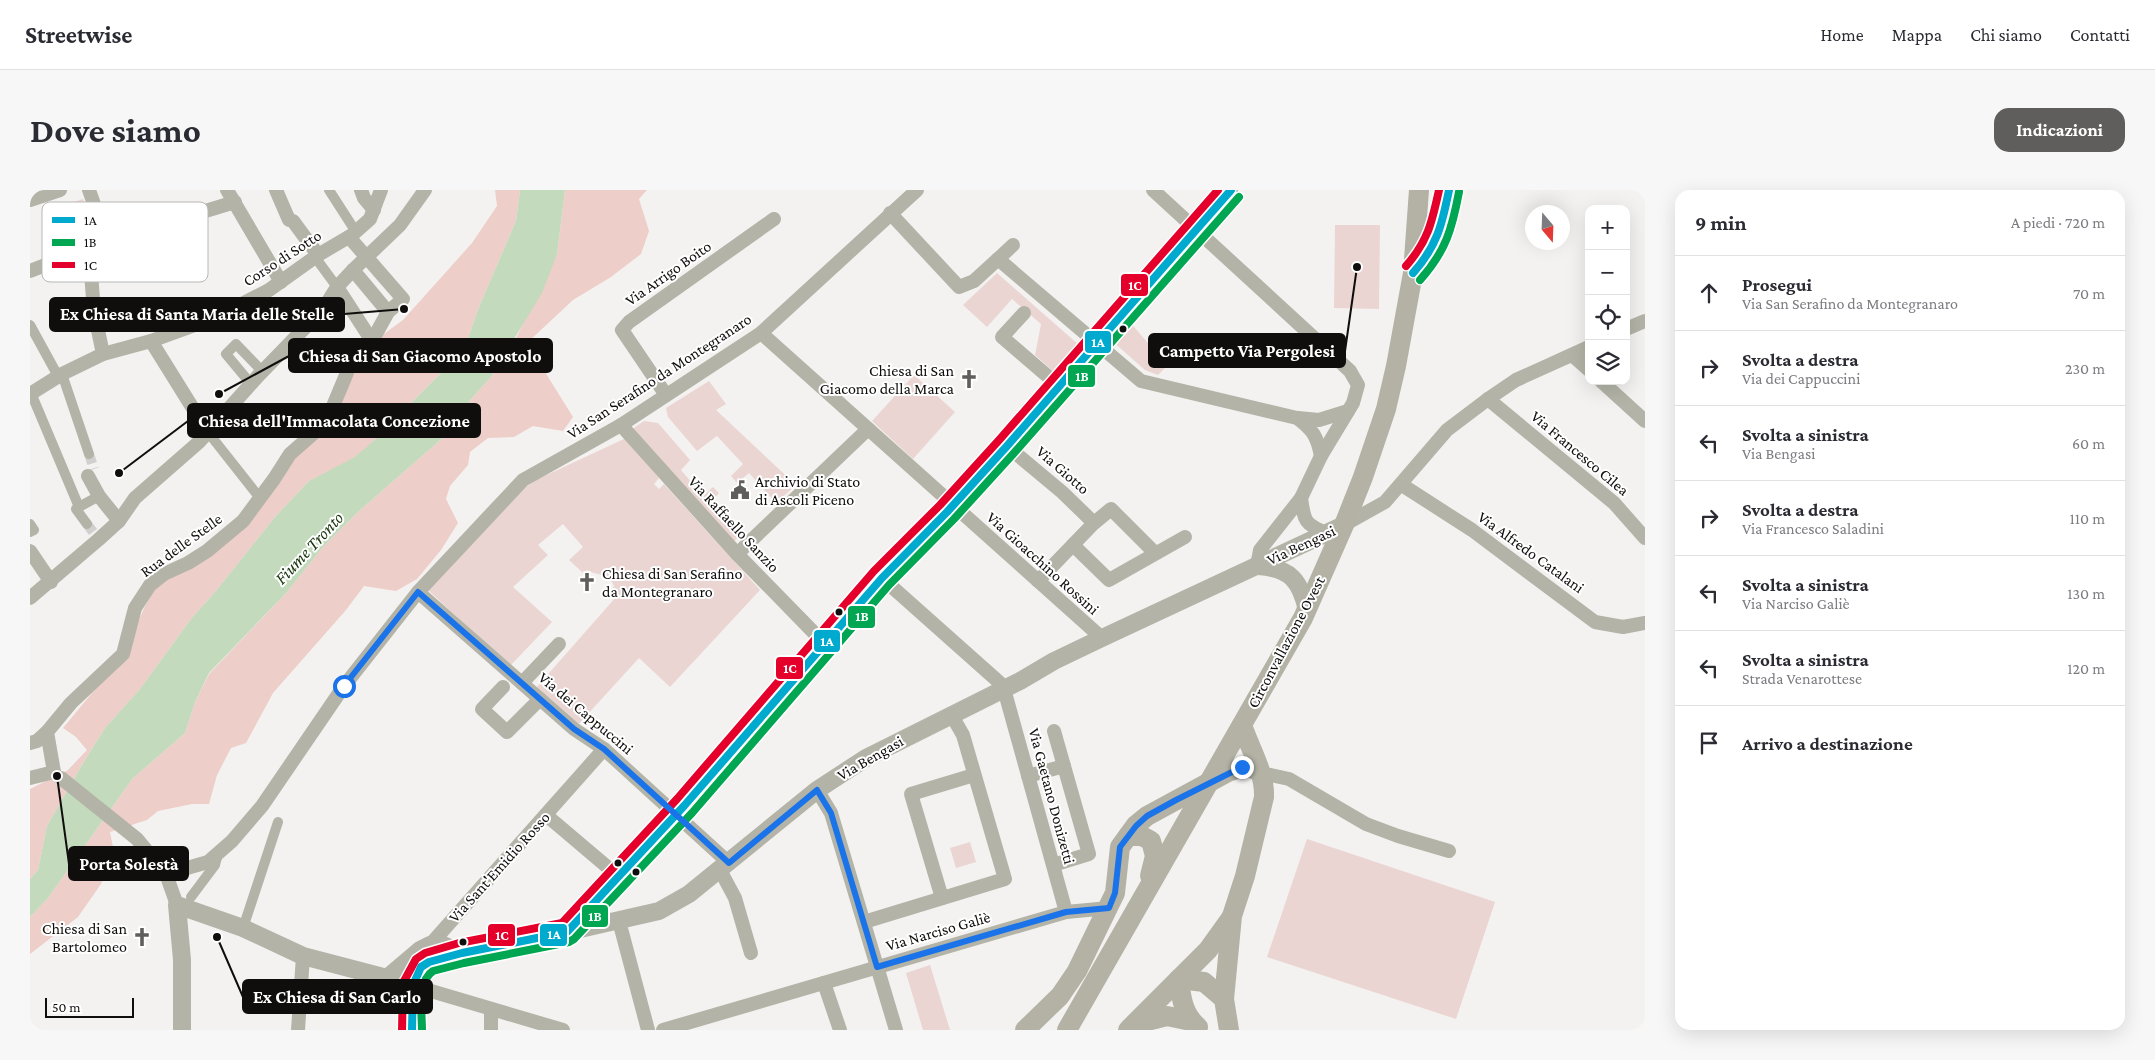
<!DOCTYPE html>
<html lang="it">
<meta charset="utf-8">
<style>
body{margin:0;font-family:"Crimson Pro",serif;background:#f7f7f7;color:#2b2b33}
.controls{position:absolute;right:15px;top:15px;display:grid;overflow:hidden;border-radius:10px;box-shadow:0 5px 20px #0002}
.controls button{width:45px;height:45px;display:grid;place-items:center;padding:0;border:0;border-bottom:1px solid #e1e1e2;background:#fff;color:#2b2b33;font:25px sans-serif}
.compass{position:absolute;left:1495px;top:15px;width:45px;height:45px;border-radius:50%;background:#fff;box-shadow:0 5px 20px #0002;rotate:161deg}
.scale{position:absolute;left:15px;bottom:12px;width:89px;box-sizing:border-box;padding-left:5px;border:2px solid #0f0e0d;border-top:0;font-size:14px;line-height:18px;white-space:nowrap;color:#0f0e0d;-webkit-text-stroke:4px #fff;paint-order:stroke}
.stop{position:absolute;width:15px;height:15px;margin:-11px;border:4px solid #1a73e8;border-radius:50%;background:#fff}
.stop.end{background:#1a73e8;border-color:#fff;box-shadow:0 1px 5px #0008}
.list{margin:0;padding:0;list-style:none}
h2{display:flex;justify-content:space-between;align-items:center;height:65px;margin:0;padding:0 20px;font-size:21px}
h2 small{font-size:16px;font-weight:400;color:#7c7c81}
.list li{display:grid;grid-template-columns:32px 1fr auto;gap:15px;align-items:center;box-sizing:border-box;height:75px;padding:0 20px;border-top:1px solid #e1e1e2}
.list b{display:block;font-size:19px;white-space:nowrap}
.list p{margin:0;font-size:16px;white-space:nowrap;color:#7c7c81}
.list em{font-size:16px;font-style:normal;color:#7c7c81}
.icon{flex:none;width:28px;height:28px;fill:none;stroke:currentColor;stroke-width:2;stroke-linecap:round;stroke-linejoin:round}
.map{position:relative;flex:none;width:1615px;height:840px;overflow:hidden;border-radius:15px}
header{display:flex;align-items:center;gap:30px;box-sizing:border-box;height:70px;padding:0 25px;background:#fff;border-bottom:1px solid #e1e1e2}
header strong{font-size:24px}
nav{display:flex;gap:28px;margin-inline-start:auto;font-size:18px}
.intro{display:flex;align-items:center;justify-content:space-between;box-sizing:border-box;height:120px;padding:0 30px}
h1{margin:0;font-size:35px}
.button{padding:12px 22px;border-radius:15px;background:#5f5e5c;color:#fff;font-size:18px;font-weight:700}
main{display:flex;gap:30px;padding:0 30px}
aside{flex:1;background:#fff;border-radius:15px;box-shadow:0 5px 20px #0002}
.map>svg:first-child{display:block}
.green{fill:#ead5d2}
.forest{fill:#edcec8}
.water{fill:#c3dabc}
.lines{fill:none;stroke-linecap:round;stroke-linejoin:round}
.pedestrian-tunnel{stroke:#d2d0ce;stroke-width:10;stroke-dasharray:10 5;stroke-linecap:butt}
.pedestrian{stroke:#b3b4a7;stroke-width:10}
.minor{stroke:#b3b4a7;stroke-width:14}
.tertiary{stroke:#b3b4a7;stroke-width:18}
.secondary{stroke:#b3b2a5;stroke-width:20}
.bus-1-casing{stroke:#fff;stroke-width:11}
.bus-2-casing{stroke:#fff;stroke-width:11}
.bus-3-casing{stroke:#fff;stroke-width:11}
.bus-1{stroke:#00a9ce;stroke-width:8}
.bus-2{stroke:#00a651;stroke-width:8}
.bus-3{stroke:#e4002b;stroke-width:8}
.route{stroke:#1a73e8;stroke-width:6}
.bus-dot{fill:#0f0e0d;stroke:#fff;stroke-width:2}
.labels{text-anchor:middle;dominant-baseline:central;stroke-width:4;stroke-linejoin:round;paint-order:stroke}
.street-label{font-size:16px;fill:#0f0e0d;stroke:#fff}
.poi-label{font-size:16px;fill:#0f0e0d;stroke:#fff;text-anchor:end}
.water-label{font-size:18px;font-style:italic;fill:#143408;stroke:#fff}
.key{fill:#fff;stroke:#b7b7b6;stroke-width:1}
.key-label{font-size:14px;fill:#0f0e0d}
.leader{fill:none;stroke:#0f0e0d;stroke-width:2}
.callout-dot{fill:#0f0e0d;stroke:#fff;stroke-width:2}
.callout{fill:#0f0e0d;stroke:#0f0e0d;stroke-width:2}
.callout-label{font-size:18px;text-anchor:middle;font-weight:bold;fill:#fff}
.line-badge{stroke:#fff;stroke-width:2}
.badge-label{font-size:14px;text-anchor:middle;font-weight:bold;fill:#fff}
</style>
<header>
<strong>Streetwise</strong>
<nav><a>Home</a><a>Mappa</a><a>Chi siamo</a><a>Contatti</a></nav>
</header>
<div class="intro"><h1>Dove siamo</h1><a class="button">Indicazioni</a></div>
<main>
<div class="map">
<svg width="1615" height="840" viewBox="0 0 1615 840">
<rect width="100%" height="100%" fill="#f4f2f0"/>
<g class="green">
<path d="M53 9 63 38 26 50 16 21Z"/>
<path d="M1305 35H1350L1349 119 1304 118Z"/>
<path d="M967 83 1049 155 1025 183 1005 165 1011 134 982 109 957 137 933 115Z"/>
<path d="M1099 131 1117 152 1140 173 1128 185 1115 180 1081 150Z"/>
<path d="M884 185 925 222 883 269 842 231Z"/>
<path d="M679 191 696 214 686 220 766 295 746 313 719 283 707 293 701 286 713 274 687 246 667 261 638 227 636 218Z"/>
<path d="M614 231 628 233 660 270 651 280 673 306 683 297 689 303 682 310 712 344 701 354 604 243V238Z"/>
<path d="M596 248 629 288 624 294 629 299 634 294 730 400 640 497 609 468 546 537 505 499 586 407 581 402 584 396C579 383 568 386 557 380L553 383 539 370 553 357 533 334 508 355 518 365 483 397 522 432 480 476 398 400 496 297 508 289Z"/>
<path d="M1277 649 1465 712 1426 829 1237 767Z"/>
<path d="M940 652 946 672 926 678 920 658Z"/>
<path d="M900 775 920 840H893L876 783Z"/>
</g>
<g class="forest">
<path d="M465 0H490L486 31 449 117 434 160 382 212 363 234 325 268 279 291 245 327 186 401 161 429 110 499 75 538 52 575 17 636 8 680 0 689V599L38 580 57 560 46 547 33 538 95 463 114 418 125 398 213 330 319 192 336 165 351 146 373 130 442 53 467 16Z"/>
<path d="M535 0H617L609 9 619 41 611 64 581 87 543 110 497 153 543 227 533 241 503 236 484 247 458 248 440 262 438 275 420 296 416 309 428 333 411 360 387 389 366 401 334 396 316 420 243 503 216 553 201 558 187 585 179 614H162L128 621 117 630 80 642 83 657 71 694 48 727 0 764V727L18 708 102 589 155 543 165 512 179 484 256 403 293 357 329 321 432 231 440 210 461 187 487 146 527 64Z"/>
</g>
<path class="water" d="M490 0H535L527 64 512 103 461 187 440 210 432 231 329 321 293 357 256 403 179 483 165 512 155 543 102 589 18 708 0 727V689L8 680 17 636 52 575 75 538 110 499 161 429 186 401 245 327 279 291 325 267 363 234 382 212 434 160 449 117 486 31Z"/>
<g class="lines">
<g class="pedestrian-tunnel">
<path d="M59 264 64 279"/>
<path d="M57 334 66 346"/>
</g>
<g class="pedestrian">
<path d="M299 0 326 42"/>
<path d="M285 67 307 97"/>
<path d="M0 135 28 186"/>
<path d="M32 184 59 264"/>
<path d="M221 194 196 164 206 154 232 181"/>
<path d="M1 203 49 317 46 319 57 334"/>
<path d="M177 241 229 307"/>
<path d="M49 317 69 306"/>
<path d="M0 334 4 340 0 342"/>
<path d="M161 707 185 675 188 664"/>
<path d="M213 738 248 632"/>
</g>
<g class="minor">
<path d="M59 0 77 51"/>
<path d="M197 0 251 92"/>
<path d="M246 0 259 30 263 31 288 65"/>
<path d="M331 0 334 8 344 20"/>
<path d="M1123 0 1320 181 1328 195 1323 213 1291 266 1271 308 1230 360 1227 376"/>
<path d="M0 10 30 0"/>
<path d="M860 23 929 97 944 91 968 69 1111 191 1267 228C1283 240 1287 246 1291 266"/>
<path d="M59 58 64 121 73 164"/>
<path d="M968 69 983 55"/>
<path d="M323 80 358 122"/>
<path d="M0 81 77 51 205 12"/>
<path d="M1383 83C1412 53 1411 39 1419 0"/>
<path d="M307 97 342 151"/>
<path d="M994 123 972 147 1029 196"/>
<path d="M1596 139 1615 131"/>
<path d="M731 143 1072 448"/>
<path d="M121 151 177 241"/>
<path d="M1542 165 1559 180"/>
<path d="M1571 191 1615 231"/>
<path d="M0 204 32 184 73 164 121 151 187 127 239 100 288 65 322 45 340 29 351 0"/>
<path d="M636 205 592 140 599 132 744 29"/>
<path d="M1458 209 1584 313 1615 348"/>
<path d="M1268 228 1289 230 1318 221"/>
<path d="M591 235 707 364 794 453"/>
<path d="M977 256 1032 302 1064 333"/>
<path d="M58 286 69 306 89 331"/>
<path d="M1372 295 1442 340 1565 432 1593 437 1615 433"/>
<path d="M1271 308C1274 331 1275 335 1297 343"/>
<path d="M1314 335 1355 312 1417 240 1458 209 1486 190 1559 157"/>
<path d="M1043 355 1079 390 1155 347"/>
<path d="M0 361 21 392"/>
<path d="M707 364 838 239"/>
<path d="M852 388 970 493 974 499 1036 722"/>
<path d="M1008 391 1064 333 1081 319 1125 363"/>
<path d="M388 402 544 539 574 559 699 673"/>
<path d="M0 408 68 350 89 331 105 308 169 252 228 186 294 118 307 97 323 80 370 35 395 0"/>
<path d="M492 493 529 454"/>
<path d="M473 497 452 519 477 542 510 509"/>
<path d="M0 553 7 551 17 542"/>
<path d="M1231 583 1259 589 1336 634 1368 646 1419 661"/>
<path d="M998 586 1034 576"/>
<path d="M0 588 24 582 17 542 41 513 93 464 105 418 120 395 134 384 158 373 177 361 213 331 244 289 260 264 285 242 301 221 321 173 342 151 358 122 373 109 319 47"/>
<path d="M31 588 107 649 136 684 147 715"/>
<path d="M787 600 801 623 866 840"/>
<path d="M516 625 588 686"/>
<path d="M1023 675 1059 664 1024 541"/>
<path d="M690 680 705 708 721 763"/>
<path d="M136 684 178 672 202 651 232 616 314 496 388 402 493 290 591 235 731 143 887 0"/>
<path d="M912 708 881 604 944 585"/>
<path d="M589 731 618 840"/>
<path d="M834 732 975 689 933 545 921 524"/>
<path d="M537 742 588 686 654 616 852 388 917 322 977 256 1201 0"/>
<path d="M400 755 574 559"/>
<path d="M357 788 533 840"/>
<path d="M794 793 810 840"/>
<path d="M461 820V840"/>
<path d="M268 840 273 766"/>
<path d="M382 840C383 823 378 785 394 775 404 768 420 767 432 763"/>
<path d="M633 840 1036 722 1079 718"/>
</g>
<g class="tertiary">
<path d="M1228 376C1260 378 1270 390 1277 420"/>
<path d="M152 840V770L147 715 213 738 273 766 357 788 390 760 400 755H413L432 763 537 742 629 721 659 704 787 600 836 568 990 491 1024 471 1072 448 1314 335"/>
</g>
<g class="secondary">
<path d="M1098 646H1112L1121 651 1125 666 1120 686"/>
<path d="M1149 789 1174 792 1194 809 1199 840"/>
<path d="M1149 789C1151 808 1153 824 1168 837"/>
<path d="M1194 809 1202 726 1215 686 1234 607C1235 582 1220 559 1212 535"/>
<path d="M1105 834 1137 826 1161 831"/>
<path d="M995 840 1030 806 1047 781 1085 703 1090 657 1106 635 1117 626 1198 582C1211 577 1219 575 1231 583"/>
<path d="M1037 840 1273 428 1314 335 1333 287 1356 219 1366 176 1383 83 1389 0"/>
<path d="M1098 840 1178 760 1201 728"/>
</g>
<g class="bus-1-casing">
<g id="bus-1">
<path d="M1383 83C1407 56 1412 35 1419 0"/>
<path d="M382 840 383 795 391 777 399 772 432 763 537 742 654 616 852 388 917 322 977 256 1201 0"/>
</g>
</g>
<g class="bus-2-casing">
<g id="bus-2">
<path d="M1390 90C1416 61 1422 39 1429 2"/>
<path d="M392 840C392 824 387 791 403 781L434 773 539 752 544 749 662 623 859 395 924 329 984 263 1209 7"/>
</g>
</g>
<g class="bus-3-casing">
<g id="bus-3">
<path d="M1376 76C1398 51 1402 32 1409 0"/>
<path d="M372 840 373 793 386 769 395 763 429 753 532 733 647 609 844 381 910 315 970 249 1188 0"/>
</g>
</g>
<use href="#bus-1" class="bus-1"/>
<use href="#bus-2" class="bus-2"/>
<use href="#bus-3" class="bus-3"/>
</g>
<g class="lines">
<path class="route" d="M314 496 388 402 544 539 574 559 699 673 787 600 801 623 847 777 1036 722 1079 718 1085 703 1090 657 1106 636 1117 626 1146 610 1212 577"/>
</g>
<defs>
<g id="church-bare" transform="scale(1.5)"><path d="M-1.2-6h2.4v3.5h3.3v2.4h-3.3V6h-2.4V-.1h-3.3v-2.4h3.3Z" fill="#5f5e5c" stroke="#fff" stroke-width="2.5" paint-order="stroke"/></g>
<g id="civic-bare" transform="scale(1.5)"><path d="M-.6-6.5H3V-4.5H.6V-3L4-1V1h2V6H-6V1h2V-1L-.6-3ZM-1.2 2.5V6h2.4V2.5Z" fill="#5f5e5c" stroke="#fff" stroke-width="2.5" paint-order="stroke"/></g>
</defs>
<g fill-rule="evenodd">
<use href="#church-bare" x="939" y="189"/>
<use href="#civic-bare" x="710" y="300"/>
<use href="#church-bare" x="557" y="392"/>
<use href="#church-bare" x="112" y="747"/>
</g>
<g class="bus-dot">
<circle cx="1093" cy="139" r="4.5"/>
<circle cx="809" cy="422" r="4.5"/>
<circle cx="588" cy="673" r="4.5"/>
<circle cx="606" cy="682" r="4.5"/>
<circle cx="433" cy="752" r="4.5"/>
</g>
<g class="labels">
<g class="street-label">
<text transform="translate(252 68) rotate(-33)">Corso di Sotto</text>
<text transform="translate(638 83) rotate(-35)">Via Arrigo Boito</text>
<text transform="translate(629 186) rotate(-33)">Via San Serafino da Montegranaro</text>
<text transform="translate(1550 263) rotate(40)">Via Francesco Cilea</text>
<text transform="translate(1033 280) rotate(41)">Via Giotto</text>
<text transform="translate(704 334) rotate(47)">Via Raffaello Sanzio</text>
<text transform="translate(151 355) rotate(-36)">Rua delle Stelle</text>
<text transform="translate(1271 355) rotate(-25)">Via Bengasi</text>
<text transform="translate(1501 362) rotate(36)">Via Alfredo Catalani</text>
<text transform="translate(1013 373) rotate(42)">Via Gioacchino Rossini</text>
<text transform="translate(1256 452) rotate(-62)">Circonvallazione Ovest</text>
<text transform="translate(556 523) rotate(40)">Via dei Cappuccini</text>
<text transform="translate(840 568) rotate(-30)">Via Bengasi</text>
<text transform="translate(1022 606) rotate(75)">Via Gaetano Donizetti</text>
<text transform="translate(469 677) rotate(-48)">Via Sant'Emidio Rosso</text>
<text transform="translate(908 741) rotate(-16)">Via Narciso Galiè</text>
</g>
<g class="poi-label">
<text x="924" y="180">Chiesa di San<tspan x="924" dy="18">Giacomo della Marca</tspan></text>
<text x="725" y="291" text-anchor="start">Archivio di Stato<tspan x="725" dy="18">di Ascoli Piceno</tspan></text>
<text x="572" y="383" text-anchor="start">Chiesa di San Serafino<tspan x="572" dy="18">da Montegranaro</tspan></text>
<text x="97" y="738">Chiesa di San<tspan x="97" dy="18">Bartolomeo</tspan></text>
</g>
<g class="water-label">
<text transform="translate(279 358) rotate(-47)">Fiume Tronto</text>
</g>
</g>
<rect x="12" y="12" width="166" height="80" rx="8" class="key"/>
<rect x="22" y="27" width="23" height="6" fill="#00a9ce"/>
<rect x="22" y="49" width="23" height="7" fill="#00a651"/>
<rect x="22" y="72" width="23" height="6" fill="#e4002b"/>
<g class="key-label">
<text x="54" y="35">1A</text>
<text x="54" y="57">1B</text>
<text x="54" y="80">1C</text>
</g>
<path class="leader" d="M374 119L314 124M1327 77L1315 161M189 204L259 166M89 283L158 231M27 586L39 674M187 747L213 807"/>
<g class="callout-dot">
<circle cx="374" cy="119" r="5"/>
<circle cx="1327" cy="77" r="5"/>
<circle cx="189" cy="204" r="5"/>
<circle cx="89" cy="283" r="5"/>
<circle cx="27" cy="586" r="5"/>
<circle cx="187" cy="747" r="5"/>
</g>
<g class="callout">
<rect x="20" y="108" width="294" height="33" rx="5"/>
<rect x="1119" y="144" width="196" height="33" rx="5"/>
<rect x="259" y="149" width="263" height="33" rx="5"/>
<rect x="158" y="214" width="292" height="33" rx="5"/>
<rect x="39" y="657" width="119" height="33" rx="5"/>
<rect x="213" y="790" width="189" height="33" rx="5"/>
</g>
<g class="callout-label">
<text x="167" y="130">Ex Chiesa di Santa Maria delle Stelle</text>
<text x="1217" y="167">Campetto Via Pergolesi</text>
<text x="390" y="172">Chiesa di San Giacomo Apostolo</text>
<text x="304" y="237">Chiesa dell'Immacolata Concezione</text>
<text x="99" y="680">Porta Solestà</text>
<text x="307" y="813">Ex Chiesa di San Carlo</text>
</g>
<g class="line-badge">
<rect x="1090" y="83" width="29" height="24" rx="5" fill="#e4002b"/>
<rect x="1054" y="140" width="28" height="24" rx="5" fill="#00a9ce"/>
<rect x="1037" y="174" width="29" height="24" rx="5" fill="#00a651"/>
<rect x="817" y="415" width="29" height="24" rx="5" fill="#00a651"/>
<rect x="783" y="439" width="28" height="24" rx="5" fill="#00a9ce"/>
<rect x="745" y="466" width="29" height="24" rx="5" fill="#e4002b"/>
<rect x="551" y="714" width="28" height="24" rx="5" fill="#00a651"/>
<rect x="509" y="733" width="29" height="24" rx="5" fill="#00a9ce"/>
<rect x="457" y="733" width="29" height="24" rx="5" fill="#e4002b"/>
</g>
<g class="badge-label">
<text x="1105" y="100">1C</text>
<text x="1068" y="157">1A</text>
<text x="1052" y="191">1B</text>
<text x="832" y="431">1B</text>
<text x="797" y="456">1A</text>
<text x="760" y="483">1C</text>
<text x="565" y="731">1B</text>
<text x="524" y="749">1A</text>
<text x="472" y="750">1C</text>
</g>
</svg>
<div class="controls">
<button>+</button>
<button>−</button>
<button><svg class="icon" aria-label="locate" viewBox="0 0 24 24"><circle cx="12" cy="12" r="6"/><path d="M12 2v4M12 18v4M2 12h4M18 12h4"/></svg></button>
<button><svg class="icon" aria-label="layers" viewBox="0 0 24 24"><path d="M12 4l9 5-9 5-9-5zM3 14l9 5 9-5"/></svg></button>
</div>
<svg class="compass" viewBox="-18 -18 36 36"><path d="M0-13l5 13h-10z" fill="#e53935"/><path d="M0 13l5-13h-10z" fill="#7c7c81"/></svg>
<div class="scale">50 m</div>
<div class="stop" style="left:314px;top:496px"></div>
<div class="stop end" style="left:1212px;top:577px"></div>
</div>
<aside>
<h2>9 min<small>A piedi · 720 m</small></h2>
<ul class="list">
<li><svg class="icon" aria-label="ahead" viewBox="0 0 24 24"><path d="M12 20V5M6 11l6-6 6 6"/></svg><div><b>Prosegui</b><p>Via San Serafino da Montegranaro</p></div><em>70 m</em></li>
<li><svg class="icon" aria-label="right" viewBox="0 0 24 24"><path d="M7 20v-9h11M14 6l5 5-5 5"/></svg><div><b>Svolta a destra</b><p>Via dei Cappuccini</p></div><em>230 m</em></li>
<li><svg class="icon" aria-label="left" viewBox="0 0 24 24"><path d="M17 20v-9H6M10 6l-5 5 5 5"/></svg><div><b>Svolta a sinistra</b><p>Via Bengasi</p></div><em>60 m</em></li>
<li><svg class="icon" aria-label="right" viewBox="0 0 24 24"><path d="M7 20v-9h11M14 6l5 5-5 5"/></svg><div><b>Svolta a destra</b><p>Via Francesco Saladini</p></div><em>110 m</em></li>
<li><svg class="icon" aria-label="left" viewBox="0 0 24 24"><path d="M17 20v-9H6M10 6l-5 5 5 5"/></svg><div><b>Svolta a sinistra</b><p>Via Narciso Galiè</p></div><em>130 m</em></li>
<li><svg class="icon" aria-label="left" viewBox="0 0 24 24"><path d="M17 20v-9H6M10 6l-5 5 5 5"/></svg><div><b>Svolta a sinistra</b><p>Strada Venarottese</p></div><em>120 m</em></li>
<li><svg class="icon" aria-label="arrive" viewBox="0 0 24 24"><path d="M6 21V4h12l-3 4 3 4H6"/></svg><div><b>Arrivo a destinazione</b></div></li>
</ul>
</aside>
</main>
